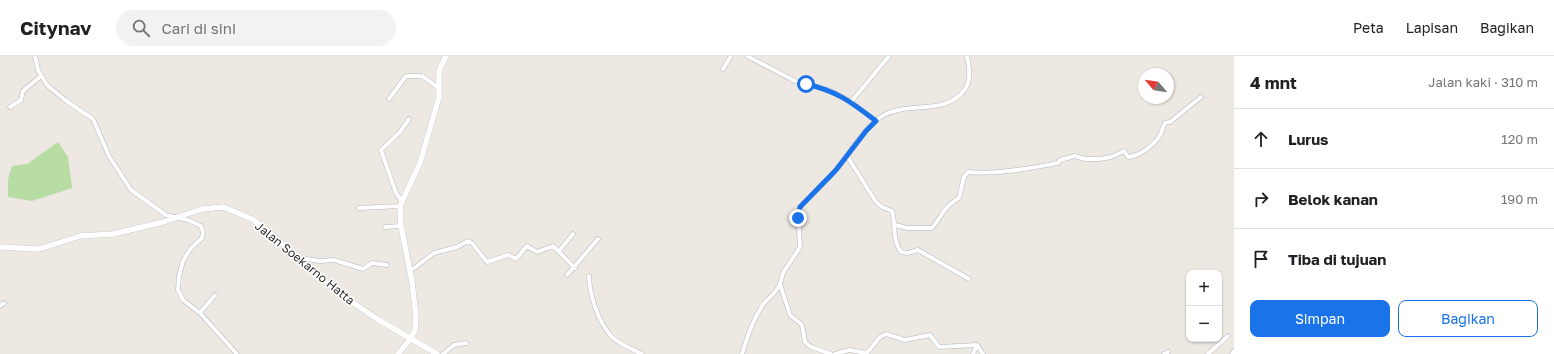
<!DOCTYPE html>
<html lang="id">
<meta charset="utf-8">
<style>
body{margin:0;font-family:"Golos Text",sans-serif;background:#f2f2f2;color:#202124}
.controls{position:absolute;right:12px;bottom:12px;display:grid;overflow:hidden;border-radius:8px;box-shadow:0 1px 3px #0004}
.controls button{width:36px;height:36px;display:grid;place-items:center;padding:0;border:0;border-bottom:1px solid #e0e0e0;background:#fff;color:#202124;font:20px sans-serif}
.compass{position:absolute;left:1138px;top:12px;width:36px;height:36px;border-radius:50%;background:#fff;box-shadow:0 1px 3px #0004;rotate:299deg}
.stop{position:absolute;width:12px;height:12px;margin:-9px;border:3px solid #1a73e8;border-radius:50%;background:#fff}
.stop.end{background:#1a73e8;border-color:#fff;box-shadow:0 1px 4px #0008}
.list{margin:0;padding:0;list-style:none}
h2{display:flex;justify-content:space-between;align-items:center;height:52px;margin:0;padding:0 16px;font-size:17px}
h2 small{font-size:13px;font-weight:400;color:#757577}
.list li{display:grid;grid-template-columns:26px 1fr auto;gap:12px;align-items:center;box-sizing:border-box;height:60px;padding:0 16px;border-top:1px solid #e0e0e0}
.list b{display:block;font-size:15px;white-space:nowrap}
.list em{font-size:13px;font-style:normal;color:#757577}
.actions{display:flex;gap:8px;padding:12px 16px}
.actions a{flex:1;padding:9px 0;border:1px solid #1a73e8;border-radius:8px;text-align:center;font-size:14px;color:#1a73e8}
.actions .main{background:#1a73e8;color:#fff}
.icon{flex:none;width:22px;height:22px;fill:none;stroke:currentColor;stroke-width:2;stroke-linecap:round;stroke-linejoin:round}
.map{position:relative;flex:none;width:1234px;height:298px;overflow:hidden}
header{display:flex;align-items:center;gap:24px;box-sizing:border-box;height:56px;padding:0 20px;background:#fff;border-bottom:1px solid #e0e0e0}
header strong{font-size:19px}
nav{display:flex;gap:22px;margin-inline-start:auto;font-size:14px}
.search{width:280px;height:36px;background:#f2f2f2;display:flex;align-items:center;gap:10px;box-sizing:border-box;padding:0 14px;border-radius:22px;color:#757577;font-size:15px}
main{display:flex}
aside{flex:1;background:#fff}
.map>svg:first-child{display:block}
.green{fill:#b7dca4}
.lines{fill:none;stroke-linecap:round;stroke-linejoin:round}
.street-casing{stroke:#b4b7bf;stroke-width:5}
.secondary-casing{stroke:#b4b7bf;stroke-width:6}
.street{stroke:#fff;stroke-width:4}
.secondary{stroke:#fff;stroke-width:5.5}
.route{stroke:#1a73e8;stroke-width:5}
.labels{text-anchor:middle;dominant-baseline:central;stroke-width:3;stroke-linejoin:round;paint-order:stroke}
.street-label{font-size:12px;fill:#2d2d2d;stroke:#fff}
</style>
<header>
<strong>Citynav</strong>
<div class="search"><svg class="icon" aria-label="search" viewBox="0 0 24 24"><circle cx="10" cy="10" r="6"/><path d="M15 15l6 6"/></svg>Cari di sini</div>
<nav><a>Peta</a><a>Lapisan</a><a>Bagikan</a></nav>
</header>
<main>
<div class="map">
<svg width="1234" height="298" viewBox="0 0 1234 298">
<rect width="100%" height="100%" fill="#ede8e1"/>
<path class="green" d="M58 86 68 101 72 132 32 145 8 141V123L12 110 27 108Z"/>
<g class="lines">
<g class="street-casing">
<g id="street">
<path d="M35 0 38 14 47 29 65 44 93 63 109 100 131 134 166 159 188 164 201 170 203 176 202 182 191 192 183 205 179 220 178 234 183 244 200 257 237 298"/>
<path d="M747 0 795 25 831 35 851 46 876 65"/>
<path d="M723 13 731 0"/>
<path d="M389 43 406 20H422L439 32"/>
<path d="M851 46 889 0"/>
<path d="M10 51 21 44 23 35 41 20"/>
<path d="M847 100 876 146 882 151 892 155C896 169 892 184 901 196L908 197 918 194 969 223"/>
<path d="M402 145 396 137 381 94 400 76 409 63"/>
<path d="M359 152 400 150"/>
<path d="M895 169 907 172H932C942 160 945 149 959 142L964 121 968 116C996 119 1031 112 1058 107L1060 104 1075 100 1085 103H1100L1111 101 1124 95 1128 101C1140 100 1154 89 1160 79 1162 76 1163 70 1165 67L1170 66 1201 41"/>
<path d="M385 171 401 170"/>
<path d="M559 195 573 178"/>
<path d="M300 202 320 205 334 204 363 213 372 207 387 209"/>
<path d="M409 216 434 197 457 191 468 185 472 187 487 206 508 199 516 203 527 190 537 196 553 190 575 212"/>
<path d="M567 219 598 183"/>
<path d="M589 220C589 238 599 268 612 281 619 288 632 293 642 298"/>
<path d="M780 228 783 217 800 191 798 156 800 151C812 139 825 127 836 114 851 96 863 71 884 59 908 46 939 58 960 39 972 28 970 15 967 0"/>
<path d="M0 250 4 247"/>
<path d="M200 257 215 239"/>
<path d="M443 298 454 289 466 287"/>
<path d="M742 298C747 282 752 266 761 252 766 242 774 241 780 228L790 259 802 269 805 286 811 291 831 298"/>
<path d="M835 298 849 294 867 297 880 281 886 278 905 284 930 279 939 291 977 289 983 298"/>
<path d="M973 298 977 289"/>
<path d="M1164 298 1168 296"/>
<path d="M1208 298 1228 280"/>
<path d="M1232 298 1234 295"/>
</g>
</g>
<g class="secondary-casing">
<g id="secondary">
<path d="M0 191 39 193 80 180 113 178 163 166 202 153 223 151 252 163 269 176 339 237 377 263 437 298"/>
<path d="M398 298 411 282 415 274 416 261 412 226 401 170 400 150 420 107 439 41V15L446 0"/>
</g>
</g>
<use href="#street" class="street"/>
<use href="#secondary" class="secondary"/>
</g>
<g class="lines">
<path class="route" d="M798 162 800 151 836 114 866 75 876 65C851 46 837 35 806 28"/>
</g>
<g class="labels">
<g class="street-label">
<text transform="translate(305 207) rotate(39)">Jalan Soekarno Hatta</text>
</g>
</g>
</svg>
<div class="controls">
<button>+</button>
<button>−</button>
</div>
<svg class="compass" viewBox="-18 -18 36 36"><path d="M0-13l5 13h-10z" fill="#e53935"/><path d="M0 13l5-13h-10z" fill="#757577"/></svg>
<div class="stop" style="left:806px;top:28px"></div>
<div class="stop end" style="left:798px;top:162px"></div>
</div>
<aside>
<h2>4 mnt<small>Jalan kaki · 310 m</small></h2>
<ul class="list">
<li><svg class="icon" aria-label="ahead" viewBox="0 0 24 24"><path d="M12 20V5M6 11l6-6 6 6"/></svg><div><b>Lurus</b></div><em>120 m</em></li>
<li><svg class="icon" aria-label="right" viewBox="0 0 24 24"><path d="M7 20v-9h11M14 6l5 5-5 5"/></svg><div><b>Belok kanan</b></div><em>190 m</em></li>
<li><svg class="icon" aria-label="arrive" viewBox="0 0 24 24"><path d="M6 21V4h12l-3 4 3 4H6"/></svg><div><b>Tiba di tujuan</b></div></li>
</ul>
<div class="actions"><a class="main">Simpan</a><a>Bagikan</a></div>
</aside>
</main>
